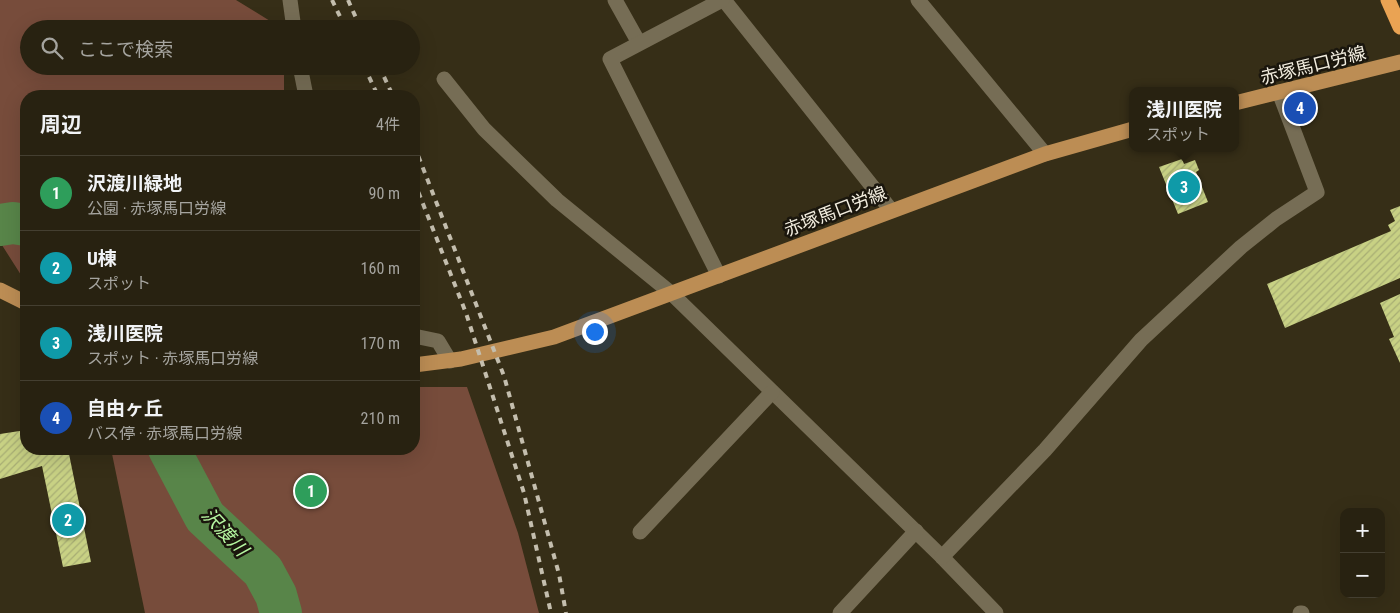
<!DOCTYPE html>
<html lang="ja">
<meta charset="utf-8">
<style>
body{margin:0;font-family:"Roboto Condensed","Noto Sans JP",sans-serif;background:#302a1a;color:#f1f3f6}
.controls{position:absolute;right:15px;bottom:15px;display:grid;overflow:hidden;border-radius:10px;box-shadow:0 5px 20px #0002}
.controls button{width:45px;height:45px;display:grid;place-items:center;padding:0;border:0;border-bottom:1px solid #443f31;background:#282211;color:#f1f3f6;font:25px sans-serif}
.you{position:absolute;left:594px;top:331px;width:18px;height:18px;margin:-12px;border:4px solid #fff;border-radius:50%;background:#1a73e8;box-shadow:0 0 0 8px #1a73e833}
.badge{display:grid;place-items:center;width:32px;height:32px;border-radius:50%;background:#54cadd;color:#fff;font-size:16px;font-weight:700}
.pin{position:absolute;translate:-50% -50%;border:2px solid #fff;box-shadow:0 1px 5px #0006}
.popup{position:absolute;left:1129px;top:87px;width:110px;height:65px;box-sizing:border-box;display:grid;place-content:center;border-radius:10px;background:#282211;filter:drop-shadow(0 1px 4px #0005);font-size:16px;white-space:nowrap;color:#a5a49f}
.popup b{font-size:19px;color:#f1f3f6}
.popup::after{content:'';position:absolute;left:50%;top:100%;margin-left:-10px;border:10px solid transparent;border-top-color:#282211}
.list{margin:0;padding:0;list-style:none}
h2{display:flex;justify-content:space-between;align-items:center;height:65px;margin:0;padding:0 20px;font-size:21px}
h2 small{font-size:16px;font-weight:400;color:#a5a49f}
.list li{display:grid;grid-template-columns:32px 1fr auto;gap:15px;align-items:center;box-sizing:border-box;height:75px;padding:0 20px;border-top:1px solid #443f31}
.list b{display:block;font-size:19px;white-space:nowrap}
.list p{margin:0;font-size:16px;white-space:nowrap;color:#a5a49f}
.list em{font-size:16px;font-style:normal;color:#a5a49f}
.icon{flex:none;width:28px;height:28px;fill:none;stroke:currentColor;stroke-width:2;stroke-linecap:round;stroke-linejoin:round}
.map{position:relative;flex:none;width:1400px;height:613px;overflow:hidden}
.search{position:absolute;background:#282211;box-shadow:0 5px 20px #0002;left:20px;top:20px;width:400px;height:55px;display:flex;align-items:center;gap:12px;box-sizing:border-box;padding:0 18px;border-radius:28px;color:#a5a49f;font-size:19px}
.panel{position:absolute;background:#282211;box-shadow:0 5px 20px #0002;left:20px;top:90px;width:400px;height:365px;border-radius:20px}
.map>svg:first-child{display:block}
.park{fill:#774c3b}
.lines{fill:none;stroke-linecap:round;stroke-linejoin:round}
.river{stroke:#588549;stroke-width:42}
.building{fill:url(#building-hatch)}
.minor{stroke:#766d55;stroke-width:15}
.major{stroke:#bc8d54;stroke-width:15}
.highway{stroke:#eaa353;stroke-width:15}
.rail{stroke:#c4beae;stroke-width:4;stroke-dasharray:6 6;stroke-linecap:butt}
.labels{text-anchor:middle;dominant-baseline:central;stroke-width:5;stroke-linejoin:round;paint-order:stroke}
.street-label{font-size:18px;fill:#f3eee0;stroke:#1a160d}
.water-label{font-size:19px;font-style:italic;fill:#b6f7a1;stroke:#1a160d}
</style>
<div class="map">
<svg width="1400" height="613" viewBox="0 0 1400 613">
<defs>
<pattern id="building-hatch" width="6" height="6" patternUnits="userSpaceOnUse" patternTransform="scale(1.25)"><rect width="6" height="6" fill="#c8d184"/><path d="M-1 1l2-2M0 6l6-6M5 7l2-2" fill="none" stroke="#a8ae74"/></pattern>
</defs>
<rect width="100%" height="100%" fill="#362e17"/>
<g class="park">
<path d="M0 0H236L283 29H29V66H284V96H26V276L21 275 0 242Z"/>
<path d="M414 387H467L518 533 539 613H145L111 449H414Z"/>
</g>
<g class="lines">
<g class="river">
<path d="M0 225 13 223 26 225"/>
<path d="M169 449 205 517 263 571 276 595 281 613"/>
</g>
</g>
<g class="building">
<path d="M1182 159 1184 164 1195 160 1199 170 1196 172 1208 202 1178 214 1159 167Z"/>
<path d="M1400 206V278L1285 328 1267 284 1391 231 1388 225 1395 221 1390 210Z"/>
<path d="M1400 294V363L1389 339 1394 337 1380 303Z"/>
<path d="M26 430V449H68L91 562 63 567 42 466 0 479V434Z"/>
</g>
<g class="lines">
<g class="minor">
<path d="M290 0 294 29"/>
<path d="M615 0 639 43"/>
<path d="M724 0 891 210"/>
<path d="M918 0 1045 154"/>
<path d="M300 66 306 96"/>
<path d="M444 79 484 129 557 200 671 293 942 557 996 613"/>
<path d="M719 276 610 59 722 0"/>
<path d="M414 336 438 341 450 361"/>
<path d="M640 532 772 392"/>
<path d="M942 557 1045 450 1141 340 1241 247 1276 219 1317 192 1279 92"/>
<path d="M840 613 916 531"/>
<path d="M1300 613H1302"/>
</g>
<g class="major">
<path d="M1235 103 1400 62"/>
<path d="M0 290 26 303"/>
<path d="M414 365 461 359 554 337 1045 154 1133 129"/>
</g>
<path class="highway" d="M1388 0 1400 27"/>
<g class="rail">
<path d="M332 0 346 29"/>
<path d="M348 0 361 29"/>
<path d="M364 66 378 96"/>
<path d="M379 66 393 96"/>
<path d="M414 145 504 376 559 574 566 613"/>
<path d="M414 181 466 313 524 493 551 613"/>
</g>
</g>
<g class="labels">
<g class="street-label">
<text transform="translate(1313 65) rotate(-14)">赤塚馬口労線</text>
<text transform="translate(835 211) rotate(-21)">赤塚馬口労線</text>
</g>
<g class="water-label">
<text transform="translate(225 532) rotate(47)">沢渡川</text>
</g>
</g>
</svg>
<div class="controls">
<button>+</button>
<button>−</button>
</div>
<div class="you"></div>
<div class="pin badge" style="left:311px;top:491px;background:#2e9e5b">1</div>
<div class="pin badge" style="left:68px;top:520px;background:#0f9aa8">2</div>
<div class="pin badge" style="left:1184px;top:187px;background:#0f9aa8">3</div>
<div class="popup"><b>浅川医院</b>スポット</div>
<div class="pin badge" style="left:1300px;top:108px;background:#1a4fb4">4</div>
<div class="search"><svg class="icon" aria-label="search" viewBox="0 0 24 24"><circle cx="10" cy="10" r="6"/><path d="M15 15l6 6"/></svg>ここで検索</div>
<section class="panel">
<h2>周辺<small>4件</small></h2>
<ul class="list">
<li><span class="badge" style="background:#2e9e5b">1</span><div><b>沢渡川緑地</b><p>公園 · 赤塚馬口労線</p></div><em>90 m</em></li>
<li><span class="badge" style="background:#0f9aa8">2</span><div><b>U棟</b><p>スポット</p></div><em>160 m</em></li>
<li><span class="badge" style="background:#0f9aa8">3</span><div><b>浅川医院</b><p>スポット · 赤塚馬口労線</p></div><em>170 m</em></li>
<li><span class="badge" style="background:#1a4fb4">4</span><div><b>自由ヶ丘</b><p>バス停 · 赤塚馬口労線</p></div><em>210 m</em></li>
</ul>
</section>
</div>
